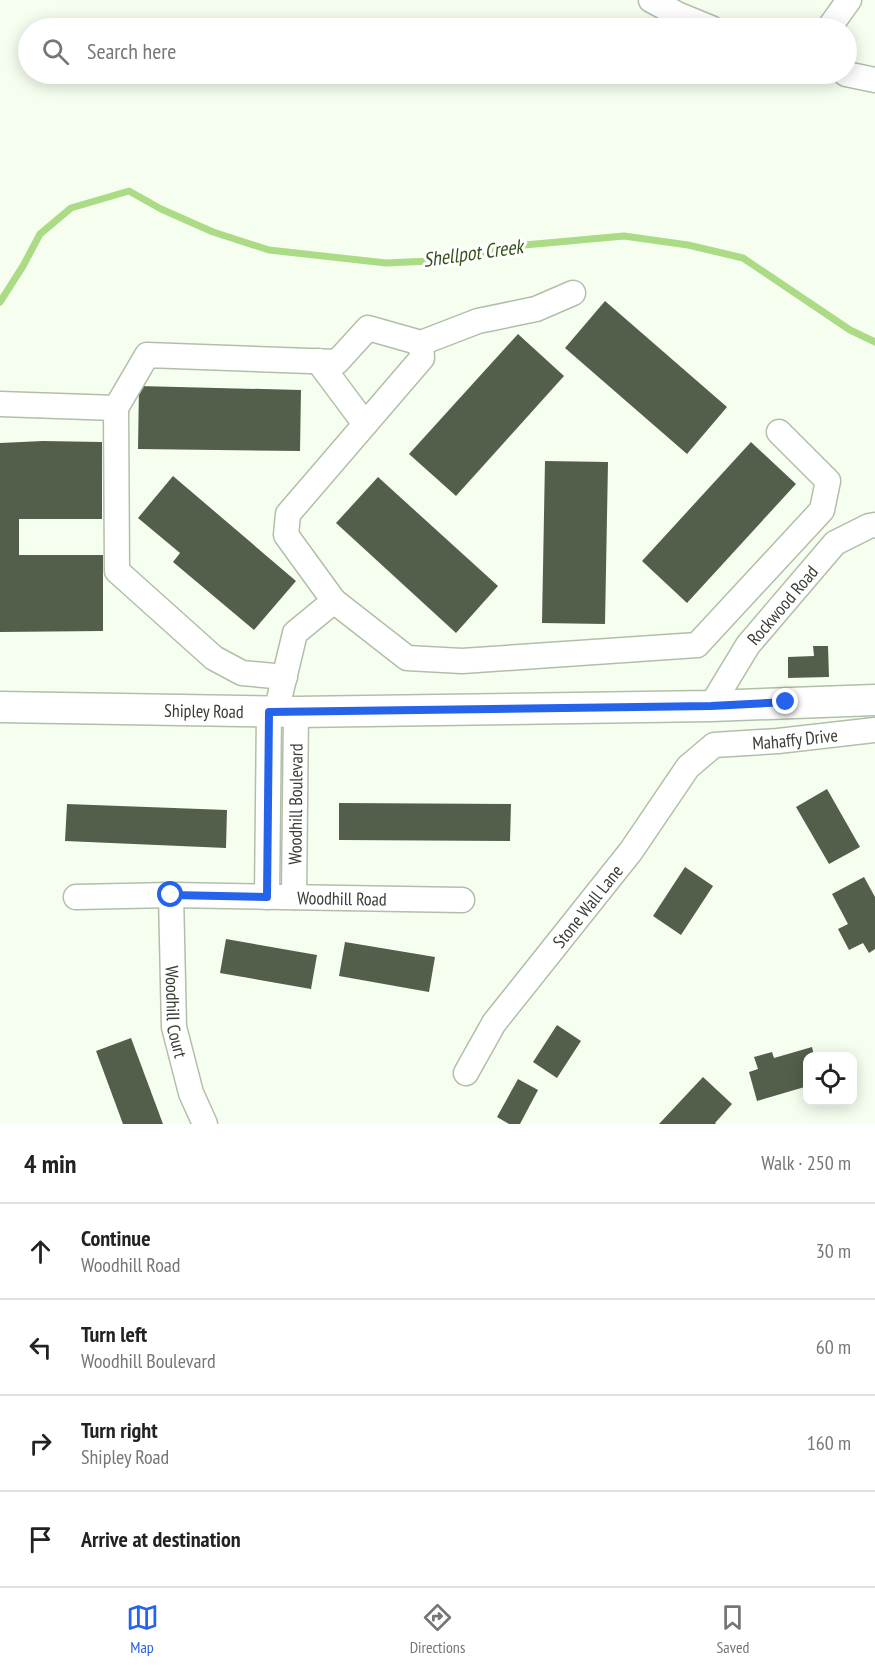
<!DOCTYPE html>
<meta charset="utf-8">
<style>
body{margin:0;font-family:"PT Sans Narrow",sans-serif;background:#f6f6f6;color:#222}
.controls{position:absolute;right:18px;bottom:18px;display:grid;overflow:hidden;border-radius:12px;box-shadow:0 3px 15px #0003}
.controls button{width:54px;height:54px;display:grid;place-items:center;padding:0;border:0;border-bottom:2px solid #e0e0e0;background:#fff;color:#222;font:30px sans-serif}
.stop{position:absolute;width:18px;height:18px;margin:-14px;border:4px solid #2563eb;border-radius:50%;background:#fff}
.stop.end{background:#2563eb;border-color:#fff;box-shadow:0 2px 6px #0008}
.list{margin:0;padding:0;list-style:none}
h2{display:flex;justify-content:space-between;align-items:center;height:78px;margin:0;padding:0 24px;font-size:26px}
h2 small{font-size:20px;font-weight:400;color:#767676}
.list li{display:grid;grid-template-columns:39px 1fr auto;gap:18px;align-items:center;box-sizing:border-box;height:96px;padding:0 24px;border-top:2px solid #e0e0e0}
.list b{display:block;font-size:22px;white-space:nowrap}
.list p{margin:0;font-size:20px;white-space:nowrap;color:#767676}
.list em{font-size:20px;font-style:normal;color:#767676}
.icon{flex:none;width:33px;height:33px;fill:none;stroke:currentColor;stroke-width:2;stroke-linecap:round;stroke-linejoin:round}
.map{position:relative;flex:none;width:875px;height:1124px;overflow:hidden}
.search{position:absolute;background:#fff;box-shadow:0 3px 15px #0003;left:18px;right:18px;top:18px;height:66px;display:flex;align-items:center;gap:15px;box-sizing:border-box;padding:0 21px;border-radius:33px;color:#767676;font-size:22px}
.sheet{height:462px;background:#fff}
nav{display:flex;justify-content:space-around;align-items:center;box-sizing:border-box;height:84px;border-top:2px solid #e0e0e0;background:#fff;font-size:16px;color:#767676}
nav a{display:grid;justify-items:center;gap:3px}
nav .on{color:#2563eb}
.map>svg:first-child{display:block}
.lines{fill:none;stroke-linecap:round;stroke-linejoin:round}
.stream{stroke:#acdb86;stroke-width:7}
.building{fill:#535f4b}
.minor-casing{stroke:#b1bfa8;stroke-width:27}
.major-casing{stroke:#b1bfa8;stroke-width:33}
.minor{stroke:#fff;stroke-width:24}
.major{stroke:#fff;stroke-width:30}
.route{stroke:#2563eb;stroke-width:8}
.labels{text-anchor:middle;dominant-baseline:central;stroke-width:6;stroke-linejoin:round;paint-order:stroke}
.street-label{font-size:18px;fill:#383e34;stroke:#fff}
.water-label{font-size:20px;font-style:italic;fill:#355219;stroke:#fff}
</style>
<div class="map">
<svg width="875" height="1124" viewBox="0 0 875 1124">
<rect width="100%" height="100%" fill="#f6fef0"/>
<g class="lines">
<path class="stream" d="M0 302 23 266 40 234 71 208 129 191 161 209 213 232 269 250 386 263 452 260 503 247 624 236 688 245 743 258 850 330 875 342"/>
</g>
<g class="building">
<path d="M605 301 727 407 687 454 565 348Z"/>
<path d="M518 334 564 376 456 496 409 454Z"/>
<path d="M139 386 301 390 300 451 138 449Z"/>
<path d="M43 441 102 442V519H19V555H103V631L0 632V443Z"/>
<path d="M751 442 796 484 687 603 642 561Z"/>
<path d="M545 461 608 462 605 624 542 623Z"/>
<path d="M173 476 296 581 254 630 173 562 180 553 138 518Z"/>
<path d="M378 477 498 586 456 633 336 523Z"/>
<path d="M813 646H828L829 677 788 678V657L814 656Z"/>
<path d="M827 789 860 847 829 864 796 807Z"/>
<path d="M339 803 511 804 510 841 339 840Z"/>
<path d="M67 804 227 810 226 848 65 841Z"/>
<path d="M685 867 713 886 681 935 653 916Z"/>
<path d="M864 877 875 897V949L869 953 863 943 849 950 838 929 848 924 832 894Z"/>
<path d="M226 939 317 955 311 989 220 973Z"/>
<path d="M345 942 435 957 429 992 339 976Z"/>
<path d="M557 1025 581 1041 557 1078 533 1062Z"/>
<path d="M131 1038 163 1124H123L96 1051Z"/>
<path d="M812 1047 814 1056H808V1086L757 1101 749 1072 758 1069 754 1057 772 1052 774 1058Z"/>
<path d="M703 1077 732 1104 715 1123 716 1124H659Z"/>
<path d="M518 1079 538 1090 520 1124H509L497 1117Z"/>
</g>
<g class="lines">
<g class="minor-casing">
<g id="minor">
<path d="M651 0 677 14 711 28"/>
<path d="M829 28 849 0"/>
<path d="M846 74 875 80"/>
<path d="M421 343 478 321 536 309 573 293"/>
<path d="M318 361 365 424"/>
<path d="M0 404 116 408 147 355 337 362 368 328 421 343 422 358 288 514 286 535 334 601"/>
<path d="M116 408 117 571 214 658 242 673 285 677"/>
<path id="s1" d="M711 706 748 645 835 543 869 526 875 525"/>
<path d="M276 712 295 633 334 601 407 658 462 661 697 645 822 510 828 481 779 432"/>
<path id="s2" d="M171 895 174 1027 191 1093 205 1124"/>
<path id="s3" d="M76 897 171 895 462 900"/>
<path d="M267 897 269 712"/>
<path id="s4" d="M294 897 296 712"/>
<path id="s5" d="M466 1073 494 1023 631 851 688 767 714 745 778 741 875 730"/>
</g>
</g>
<g class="major-casing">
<g id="major">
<path id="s6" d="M0 707 296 712 711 706 875 700"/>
</g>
</g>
<use href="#minor" class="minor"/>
<use href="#major" class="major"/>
</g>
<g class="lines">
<path class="route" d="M171 895 267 897 269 712 711 706 786 702"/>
</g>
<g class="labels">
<g class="street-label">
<text stroke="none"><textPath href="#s1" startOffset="124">Rockwood Road</textPath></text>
<text stroke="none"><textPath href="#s6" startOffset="204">Shipley Road</textPath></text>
<text stroke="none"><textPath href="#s5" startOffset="494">Mahaffy Drive</textPath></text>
<text stroke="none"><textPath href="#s4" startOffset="93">Woodhill Boulevard</textPath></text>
<text stroke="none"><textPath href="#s3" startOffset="266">Woodhill Road</textPath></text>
<text stroke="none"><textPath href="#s5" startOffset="207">Stone Wall Lane</textPath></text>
<text stroke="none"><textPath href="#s2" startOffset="117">Woodhill Court</textPath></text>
</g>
<g class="water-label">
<text transform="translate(473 253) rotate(-8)">Shellpot Creek</text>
</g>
</g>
</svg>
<div class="controls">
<button><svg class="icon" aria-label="locate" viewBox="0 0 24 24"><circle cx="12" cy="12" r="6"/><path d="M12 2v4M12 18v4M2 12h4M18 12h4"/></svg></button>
</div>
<div class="stop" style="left:171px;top:895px"></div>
<div class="stop end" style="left:786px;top:702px"></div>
<div class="search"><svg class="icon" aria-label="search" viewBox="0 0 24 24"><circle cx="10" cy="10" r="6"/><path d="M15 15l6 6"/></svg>Search here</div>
</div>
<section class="sheet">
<h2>4 min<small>Walk · 250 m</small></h2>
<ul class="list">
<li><svg class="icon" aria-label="ahead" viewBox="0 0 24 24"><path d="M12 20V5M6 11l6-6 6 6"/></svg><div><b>Continue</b><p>Woodhill Road</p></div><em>30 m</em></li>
<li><svg class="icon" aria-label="left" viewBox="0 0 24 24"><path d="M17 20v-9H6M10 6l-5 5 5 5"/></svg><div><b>Turn left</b><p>Woodhill Boulevard</p></div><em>60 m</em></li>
<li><svg class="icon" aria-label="right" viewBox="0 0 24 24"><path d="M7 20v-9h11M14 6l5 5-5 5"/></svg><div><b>Turn right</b><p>Shipley Road</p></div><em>160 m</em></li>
<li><svg class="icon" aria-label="arrive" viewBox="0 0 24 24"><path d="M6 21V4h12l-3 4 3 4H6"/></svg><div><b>Arrive at destination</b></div></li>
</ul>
</section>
<nav>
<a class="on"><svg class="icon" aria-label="map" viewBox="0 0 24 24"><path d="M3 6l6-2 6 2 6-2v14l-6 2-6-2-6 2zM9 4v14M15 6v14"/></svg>Map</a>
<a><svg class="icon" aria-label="directions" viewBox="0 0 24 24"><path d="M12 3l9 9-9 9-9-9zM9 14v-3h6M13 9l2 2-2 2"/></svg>Directions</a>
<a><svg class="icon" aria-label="saved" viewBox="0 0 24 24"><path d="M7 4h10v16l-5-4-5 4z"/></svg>Saved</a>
</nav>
